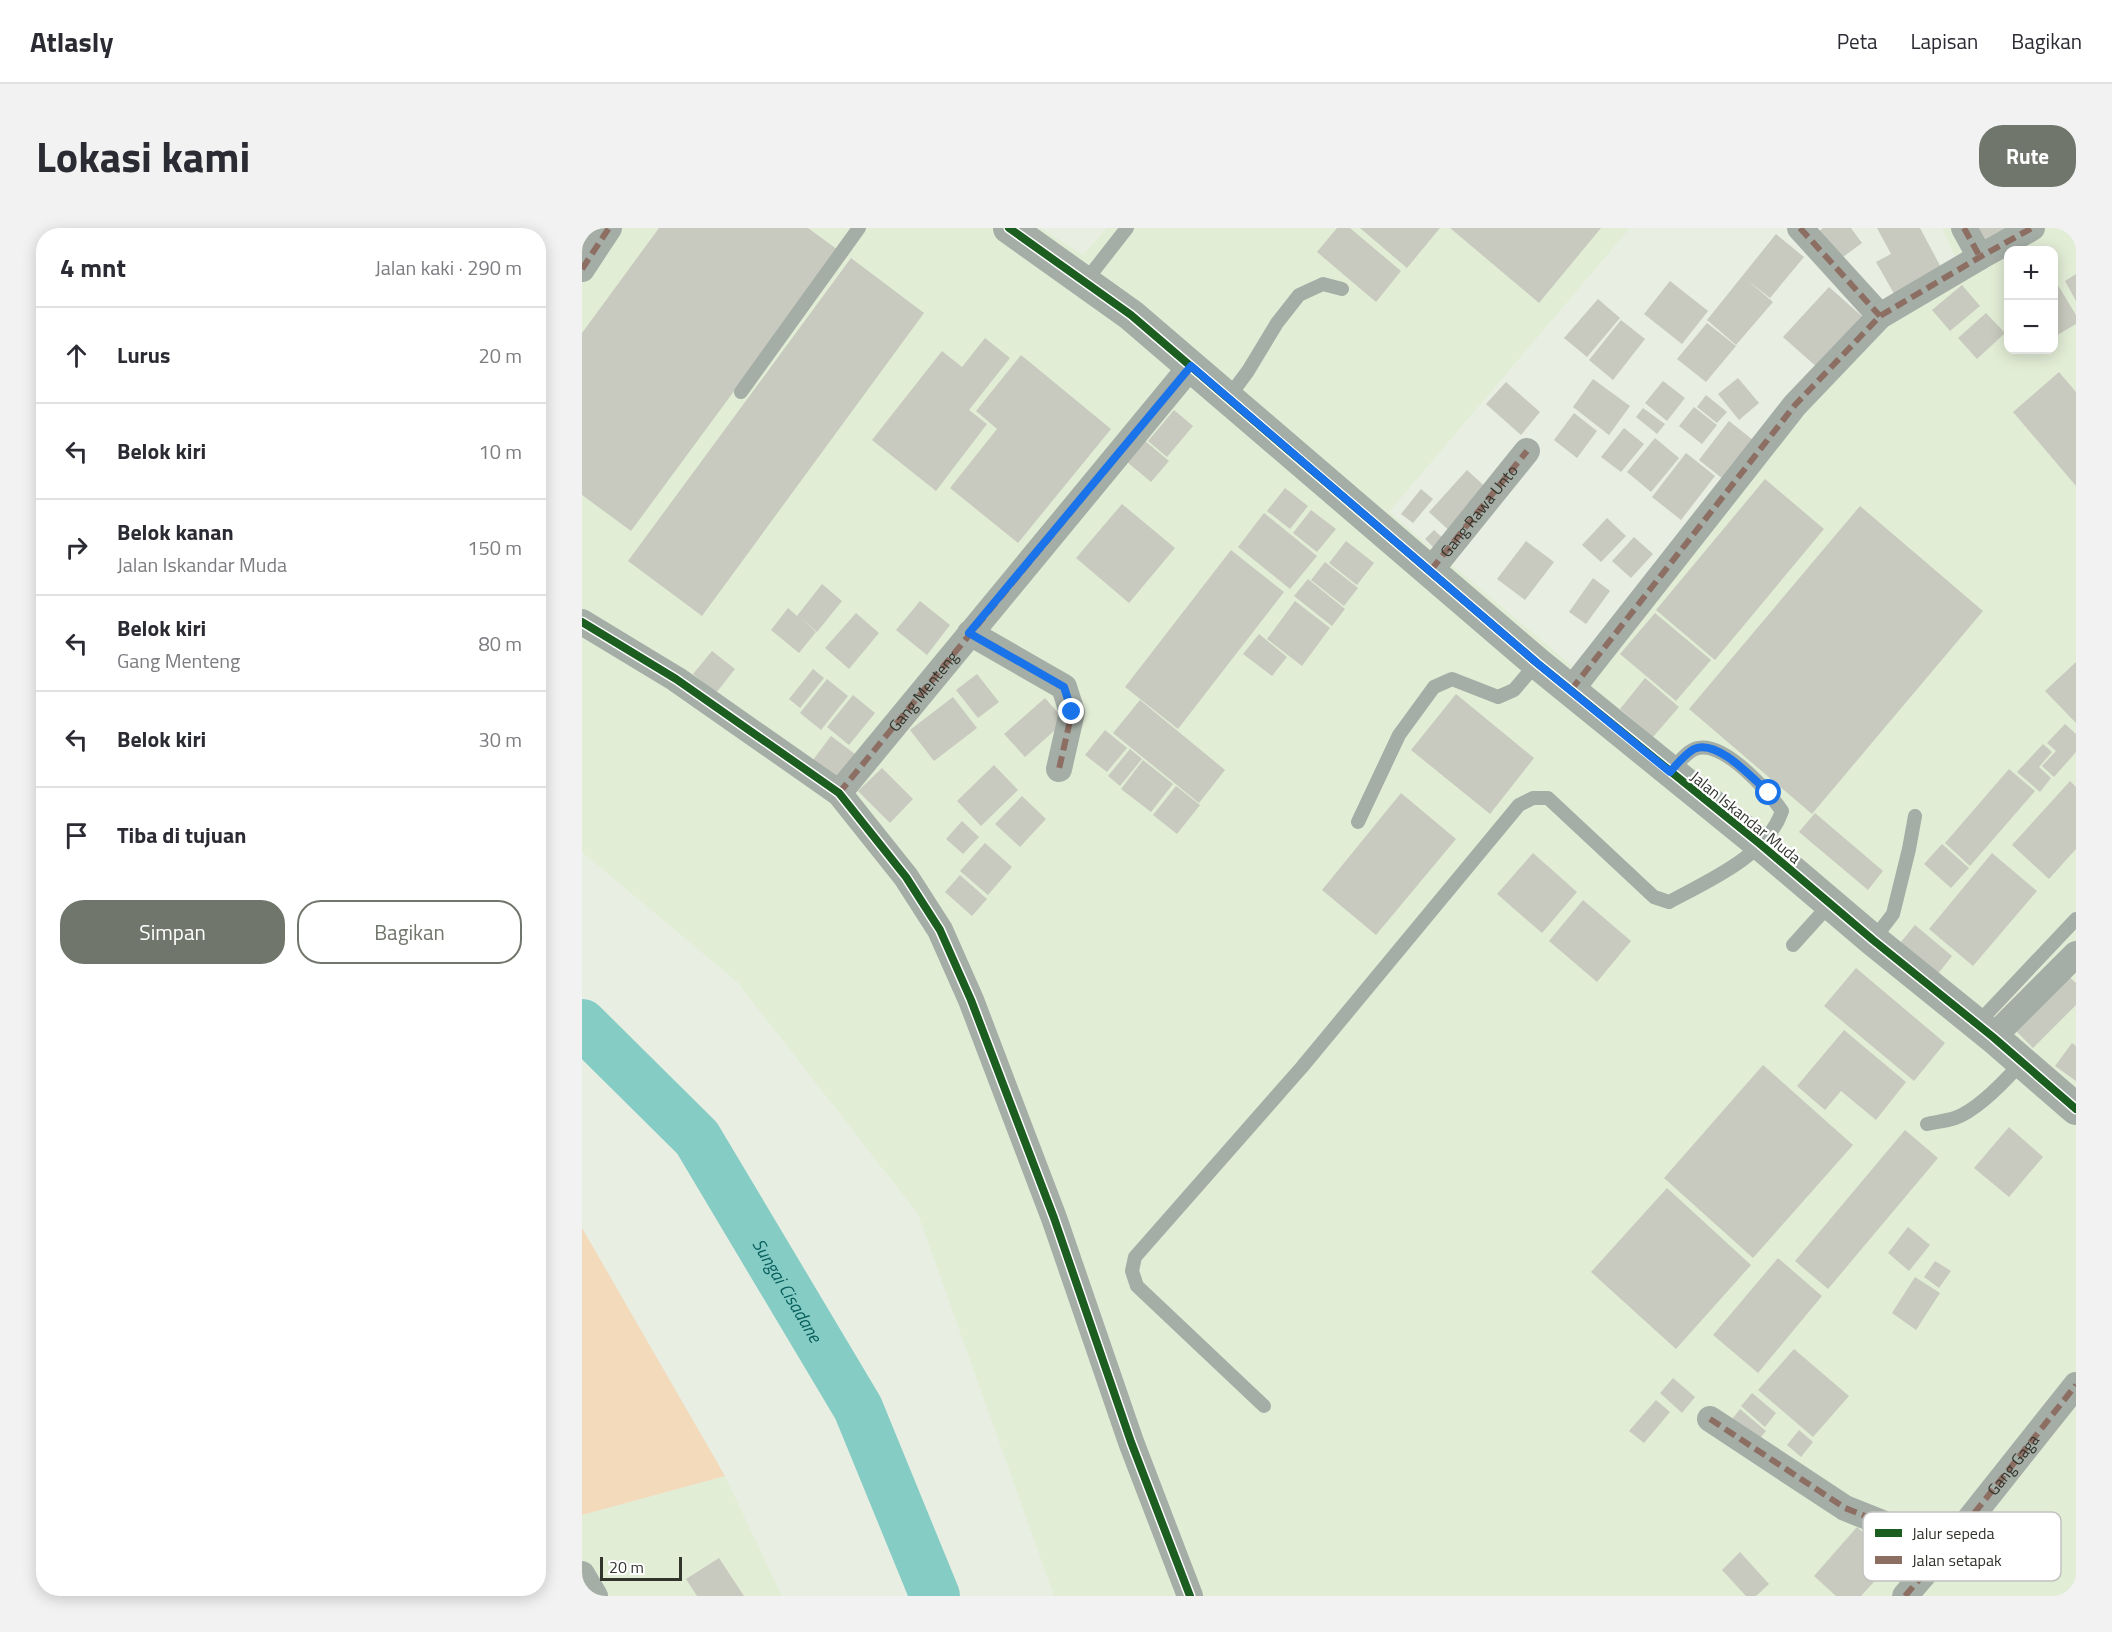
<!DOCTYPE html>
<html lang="id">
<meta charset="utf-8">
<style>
body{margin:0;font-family:"Titillium Web",sans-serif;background:#f2f2f3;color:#2b2b33}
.controls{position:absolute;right:18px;top:18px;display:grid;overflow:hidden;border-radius:12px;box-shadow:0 3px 15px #0003}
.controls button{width:54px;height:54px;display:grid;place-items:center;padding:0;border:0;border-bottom:2px solid #e1e1e2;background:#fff;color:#2b2b33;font:30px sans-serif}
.scale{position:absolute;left:18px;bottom:15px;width:82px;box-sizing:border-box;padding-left:6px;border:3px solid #31352c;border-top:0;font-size:16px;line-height:21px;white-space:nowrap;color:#31352c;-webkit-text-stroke:4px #fff;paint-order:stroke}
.stop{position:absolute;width:18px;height:18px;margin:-14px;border:4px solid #1a73e8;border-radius:50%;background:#fff}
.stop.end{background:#1a73e8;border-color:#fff;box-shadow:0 2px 6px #0008}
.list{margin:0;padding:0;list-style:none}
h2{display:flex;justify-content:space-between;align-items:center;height:78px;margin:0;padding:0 24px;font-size:26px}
h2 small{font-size:20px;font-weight:400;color:#7c7c81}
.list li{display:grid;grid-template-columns:39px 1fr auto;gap:18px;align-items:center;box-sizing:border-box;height:96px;padding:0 24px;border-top:2px solid #e1e1e2}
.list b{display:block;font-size:22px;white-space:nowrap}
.list p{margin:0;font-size:20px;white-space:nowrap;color:#7c7c81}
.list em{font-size:20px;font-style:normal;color:#7c7c81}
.actions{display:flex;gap:12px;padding:18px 24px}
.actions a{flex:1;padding:14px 0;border:2px solid #71766c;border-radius:24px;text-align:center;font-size:21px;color:#71766c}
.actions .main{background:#71766c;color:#fff}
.icon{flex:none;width:33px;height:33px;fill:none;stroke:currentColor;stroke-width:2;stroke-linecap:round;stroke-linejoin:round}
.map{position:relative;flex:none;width:1494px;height:1368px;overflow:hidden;border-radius:24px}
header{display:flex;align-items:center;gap:36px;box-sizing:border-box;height:84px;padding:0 30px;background:#fff;border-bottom:2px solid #e1e1e2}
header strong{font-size:28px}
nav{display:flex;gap:33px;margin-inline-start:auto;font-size:21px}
.intro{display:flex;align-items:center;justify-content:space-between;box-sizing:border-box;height:144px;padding:0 36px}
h1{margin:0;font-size:42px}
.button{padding:15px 27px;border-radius:24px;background:#71766c;color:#fff;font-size:21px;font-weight:700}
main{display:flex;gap:36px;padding:0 36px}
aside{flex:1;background:#fff;border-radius:24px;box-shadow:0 3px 15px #0003}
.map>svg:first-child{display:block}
.built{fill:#e2edd6;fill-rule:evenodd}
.green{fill:#f3daba}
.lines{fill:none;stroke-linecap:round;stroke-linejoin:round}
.river{stroke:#85ccc5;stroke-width:50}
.building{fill:#c8cabf}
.service{stroke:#a4ada6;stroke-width:14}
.minor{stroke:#a4ada6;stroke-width:26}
.tertiary{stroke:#a4ada6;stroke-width:32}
.quiet{stroke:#8d6e63;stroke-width:6;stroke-dasharray:12 6;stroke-linecap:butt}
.cycleway-casing{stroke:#fff;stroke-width:11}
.cycleway{stroke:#1b5e20;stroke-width:8}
.route{stroke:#1a73e8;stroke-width:8}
.labels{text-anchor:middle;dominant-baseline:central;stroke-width:4.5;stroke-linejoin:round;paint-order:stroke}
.street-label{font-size:16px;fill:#31352c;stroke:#fff}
.water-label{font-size:18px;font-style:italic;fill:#065f5c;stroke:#fff}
.key{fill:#fff;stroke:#c1c2c0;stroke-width:1.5}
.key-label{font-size:16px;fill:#31352c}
</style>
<header>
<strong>Atlasly</strong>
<nav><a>Peta</a><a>Lapisan</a><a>Bagikan</a></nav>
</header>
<div class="intro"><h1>Lokasi kami</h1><a class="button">Rute</a></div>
<main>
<aside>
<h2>4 mnt<small>Jalan kaki · 290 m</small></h2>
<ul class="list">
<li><svg class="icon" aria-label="ahead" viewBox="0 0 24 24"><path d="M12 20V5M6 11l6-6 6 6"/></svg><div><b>Lurus</b></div><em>20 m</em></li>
<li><svg class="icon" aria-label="left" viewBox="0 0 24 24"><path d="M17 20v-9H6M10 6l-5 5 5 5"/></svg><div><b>Belok kiri</b></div><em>10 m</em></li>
<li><svg class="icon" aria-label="right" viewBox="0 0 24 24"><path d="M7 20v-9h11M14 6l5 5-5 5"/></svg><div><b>Belok kanan</b><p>Jalan Iskandar Muda</p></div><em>150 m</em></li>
<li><svg class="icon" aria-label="left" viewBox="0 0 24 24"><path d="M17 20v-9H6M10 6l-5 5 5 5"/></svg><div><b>Belok kiri</b><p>Gang Menteng</p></div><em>80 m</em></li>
<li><svg class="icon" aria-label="left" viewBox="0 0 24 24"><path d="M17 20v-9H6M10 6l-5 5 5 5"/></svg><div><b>Belok kiri</b></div><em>30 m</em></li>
<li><svg class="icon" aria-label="arrive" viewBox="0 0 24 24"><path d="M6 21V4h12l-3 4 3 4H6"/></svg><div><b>Tiba di tujuan</b></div></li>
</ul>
<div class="actions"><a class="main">Simpan</a><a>Bagikan</a></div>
</aside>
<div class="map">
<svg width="1494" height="1368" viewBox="0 0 1494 1368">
<rect width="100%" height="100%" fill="#e8eee2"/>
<g class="built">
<path d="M0 0H459L501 27 525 0H1048L807 284 993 440 1300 94 1383 51 1360 0H1494V1368H472L336 986 155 754 0 624ZM1426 22H1472V122H1426Z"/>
<path d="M143 1248 200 1368H0V1287Z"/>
</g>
<path class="green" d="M0 1000 143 1248 0 1287Z"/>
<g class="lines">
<path class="river" id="s1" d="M0 796 115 910 276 1180 353 1368"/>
</g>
<g class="building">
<path d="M77 0H226L256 22 49 303 0 267V105Z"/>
<path d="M755 0H768L819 43 794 74 735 24Z"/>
<path d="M778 0H858L825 40Z"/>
<path d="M868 0H1019L957 75Z"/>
<path d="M1241 0H1269L1280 15 1257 32 1236 4Z"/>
<path d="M1295 0H1338L1362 45 1315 71 1294 34 1309 26Z"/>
<path d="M1391 0H1441L1403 22Z"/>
<path d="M1194 6 1222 29 1188 70 1165 52 1191 74 1154 117 1125 92Z"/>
<path d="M269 30 342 85 120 388 46 333Z"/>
<path d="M1494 46V73L1483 53Z"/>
<path d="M1088 53 1126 83 1100 116 1062 86Z"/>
<path d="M1474 54 1494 87V96L1472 109V56Z"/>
<path d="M1380 57 1398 78 1368 103 1350 82Z"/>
<path d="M1247 59 1282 90 1237 141 1201 109Z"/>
<path d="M1016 71 1038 90 1005 129 982 110Z"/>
<path d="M1404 85 1423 105 1395 131 1376 110Z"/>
<path d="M1039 92 1063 111 1031 152 1007 132Z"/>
<path d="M1125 95 1154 118 1124 154 1095 131Z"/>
<path d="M403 110 428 130 387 182 405 196 354 263 290 212 360 123 380 139Z"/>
<path d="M439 127 529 201 436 315 368 260 415 201 394 183Z"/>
<path d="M1477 144 1494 164V258L1431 184Z"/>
<path d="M1156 150 1177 175 1157 192 1136 166Z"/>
<path d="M1011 151 1048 178 1027 207 991 179Z"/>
<path d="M1081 153 1103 170 1085 193 1063 175Z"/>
<path d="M924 154 958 184 939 207 904 176Z"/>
<path d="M1124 167 1145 184 1135 195 1115 179Z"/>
<path d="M1112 179 1135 197 1120 216 1097 198Z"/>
<path d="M1061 180 1083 196 1075 206 1054 189Z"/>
<path d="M592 182 611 198 585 229 566 213Z"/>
<path d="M992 185 1015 203 995 230 972 212Z"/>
<path d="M1147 193 1171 212 1141 251 1117 232Z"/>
<path d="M1042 200 1062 216 1039 244 1019 229Z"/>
<path d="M1073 210 1097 230 1069 264 1045 244Z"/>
<path d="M562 212 587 233 569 254 544 233Z"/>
<path d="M1104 225 1133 248 1099 292 1070 269Z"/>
<path d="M885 242 909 264 871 306 847 284Z"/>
<path d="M1183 251 1242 301 1133 432 1074 382Z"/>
<path d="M703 260 726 278 708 301 685 283Z"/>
<path d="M839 261 851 271 831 295 819 286Z"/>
<path d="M540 276 593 320 547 375 494 330Z"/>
<path d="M1278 278 1401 383 1230 586 1107 481Z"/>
<path d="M729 282 754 301 735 324 711 305Z"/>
<path d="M682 285 735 328 708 361 656 319Z"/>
<path d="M1025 290 1044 308 1019 334 1000 317Z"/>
<path d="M852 302 864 313 855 323 843 311Z"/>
<path d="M1052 309 1071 326 1049 350 1030 333Z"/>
<path d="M764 313 792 335 775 357 747 335Z"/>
<path d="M944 313 972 334 943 372 915 351Z"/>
<path d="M649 322 702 364 596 501 543 459Z"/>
<path d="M743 334 776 360 762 378 729 352Z"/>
<path d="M1011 350 1028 363 1004 396 987 384Z"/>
<path d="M726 351 763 381 750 398 712 368Z"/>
<path d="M240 356 260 373 235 404 219 390 234 404 217 425 189 402 206 380 215 388Z"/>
<path d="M338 373 368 397 345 427 314 402Z"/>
<path d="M713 373 748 400 720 438 685 411Z"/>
<path d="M274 385 297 405 267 441 243 420Z"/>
<path d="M1073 385 1129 432 1094 473 1038 426Z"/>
<path d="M677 406 705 429 690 448 661 426Z"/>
<path d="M130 423 153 441 134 465 111 446Z"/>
<path d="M1494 434V495L1463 463Z"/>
<path d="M231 441 242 450 218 480 207 471Z"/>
<path d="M395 446 417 474 396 490 374 462Z"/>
<path d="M1063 450 1097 479 1071 509 1038 481Z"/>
<path d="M245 451 266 468 239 502 218 485Z"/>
<path d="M874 466 952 530 908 586 829 522Z"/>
<path d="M271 467 293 485 267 517 245 499Z"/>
<path d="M371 469 395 500 352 533 328 502Z"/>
<path d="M463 470 483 493 443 529 422 506Z"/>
<path d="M558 472 643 542 617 575 531 505Z"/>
<path d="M1483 496 1494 506V524L1472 549 1460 538 1474 523 1465 515Z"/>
<path d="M523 502 545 520 525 544 503 527Z"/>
<path d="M249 508 277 529 256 557 228 536Z"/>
<path d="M1461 516 1470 524 1457 539 1469 550 1458 564 1435 544Z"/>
<path d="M548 521 560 531 538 558 526 548Z"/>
<path d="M561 532 591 556 569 584 539 561Z"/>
<path d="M412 537 436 562 399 598 375 573Z"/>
<path d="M300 540 331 571 308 595 276 563Z"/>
<path d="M1427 541 1453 563 1388 638 1363 615Z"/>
<path d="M1488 553 1494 559V621L1467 651 1430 617Z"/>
<path d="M594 558 618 577 595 606 571 587Z"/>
<path d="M819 565 874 611 794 707 740 662Z"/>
<path d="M440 568 464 591 438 619 413 596Z"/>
<path d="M1233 585 1301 643 1286 662 1217 604Z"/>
<path d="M380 593 397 609 381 626 364 611Z"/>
<path d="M403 615 430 639 406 667 378 643Z"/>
<path d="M1360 616 1387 640 1369 660 1342 636Z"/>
<path d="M951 625 995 664 960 705 915 666Z"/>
<path d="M1410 625 1455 663 1391 738 1347 701Z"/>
<path d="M378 647 405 671 390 688 363 664Z"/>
<path d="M1001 672 1049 713 1015 754 967 713Z"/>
<path d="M1333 697 1370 728 1352 751 1314 720Z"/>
<path d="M1274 740 1363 815 1332 853 1242 778Z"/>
<path d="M1480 742 1494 755V777L1451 820 1427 796Z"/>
<path d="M1262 802 1324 854 1294 892 1259 863 1243 882 1215 858Z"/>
<path d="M1490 815 1494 818V853L1473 838Z"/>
<path d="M1181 837 1271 917 1171 1030 1082 950Z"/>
<path d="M1427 899 1461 929 1427 969 1392 940Z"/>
<path d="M1323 902 1356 930 1246 1061 1213 1033Z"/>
<path d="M1085 960 1169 1037 1094 1121 1009 1044Z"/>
<path d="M1326 999 1348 1017 1327 1043 1306 1025Z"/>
<path d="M1196 1030 1240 1068 1176 1145 1131 1107Z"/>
<path d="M1353 1033 1369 1043 1357 1060 1342 1049Z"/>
<path d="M1333 1049 1358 1065 1334 1102 1310 1085Z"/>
<path d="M1212 1121 1267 1168 1231 1209 1176 1162Z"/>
<path d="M1091 1150 1113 1169 1100 1185 1078 1165Z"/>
<path d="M1170 1165 1194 1185 1183 1199 1159 1178Z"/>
<path d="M1074 1172 1088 1184 1062 1215 1047 1203Z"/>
<path d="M1158 1181 1184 1203 1173 1216 1147 1195Z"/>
<path d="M1217 1202 1231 1214 1219 1229 1205 1217Z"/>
<path d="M1275 1299 1312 1332 1279 1368H1254L1232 1348Z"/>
<path d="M1158 1324 1187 1356 1174 1368H1164L1140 1342Z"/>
<path d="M137 1330 162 1368H115L104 1351Z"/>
</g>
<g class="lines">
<g class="service">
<path d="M502 55 545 0"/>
<path d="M159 164 277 0"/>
<path d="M646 170 666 143 695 95 717 67 741 56 760 61"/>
<path d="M776 594 817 507 852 459 870 451 916 469 932 462 955 435"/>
<path d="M1291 712 1311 686 1327 621 1333 588"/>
<path d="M1211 717 1248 676"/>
<path d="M1395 796 1494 691"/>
<path d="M1345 896C1354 894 1364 893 1373 890 1396 882 1423 853 1439 835"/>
<path d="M682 1178 555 1058 550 1043 553 1029 720 839 937 577 951 570H966L1072 669 1087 674C1126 653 1185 628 1200 583 1186 563 1143 514 1116 520 1105 522 1096 536 1088 544"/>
</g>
<g class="minor">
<path d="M1218 0 1298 88"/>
<path d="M1382 0 1398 29"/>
<path d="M0 41 27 0"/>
<path d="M849 342 945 223"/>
<path d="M0 394 94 451 257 565 324 649 358 702 389 772 472 990 549 1214 608 1368"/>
<path d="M388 405 482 459 490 484 477 541"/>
<path d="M989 462 1213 177 1298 88 1398 29 1450 0"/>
<path id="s2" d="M257 565 609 138"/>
<path d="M1411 809 1494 726"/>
<path d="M1128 1191 1263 1280 1303 1296 1367 1317"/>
<path d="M0 1346 13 1368"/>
<path id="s3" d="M1323 1368 1367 1317 1494 1157"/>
</g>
<path class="tertiary" d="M427 0 549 87 955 435 1178 616 1291 712 1411 809 1494 881"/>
<g class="quiet">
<path d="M1218 0 1298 88"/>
<path d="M1382 0 1398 29"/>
<path d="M0 41 27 0"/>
<path id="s4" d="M849 342 945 223"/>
<path d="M388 405 482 459 490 484 477 541"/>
<path d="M989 462 1213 177 1298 88 1398 29 1450 0"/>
<path d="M257 565 609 138"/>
<path d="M1128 1191 1263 1280 1303 1296 1367 1317"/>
<path d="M1323 1368 1367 1317 1494 1157"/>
</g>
<g class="cycleway-casing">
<g id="cycleway">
<path d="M427 0 549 87 955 435 1178 616 1291 712 1411 809 1494 881"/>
<path d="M0 394 94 451 257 565 324 649 358 702 389 772 472 990 549 1214 608 1368"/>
</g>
</g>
<use href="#cycleway" class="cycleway"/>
</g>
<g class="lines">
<path class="route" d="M490 484 482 459 387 405 609 138 955 435 1088 544C1095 536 1103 526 1112 521 1135 510 1171 551 1187 565"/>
</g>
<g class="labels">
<g class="street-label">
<text stroke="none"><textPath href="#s4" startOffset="76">Gang Rawa Unto</textPath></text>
<text stroke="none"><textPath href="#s2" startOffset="132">Gang Menteng</textPath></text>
<text transform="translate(1164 589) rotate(39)">Jalan Iskandar Muda</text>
<text stroke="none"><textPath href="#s3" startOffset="170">Gang Gaga</textPath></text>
</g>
<g class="water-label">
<text stroke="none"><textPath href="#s1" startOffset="339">Sungai Cisadane</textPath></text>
</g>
</g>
<rect x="1281" y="1284" width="198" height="69" rx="9" class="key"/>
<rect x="1293" y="1301" width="27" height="8" fill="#1b5e20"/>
<rect x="1293" y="1328" width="27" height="8" fill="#8d6e63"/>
<g class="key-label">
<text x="1330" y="1311">Jalur sepeda</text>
<text x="1330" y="1338">Jalan setapak</text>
</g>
</svg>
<div class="controls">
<button>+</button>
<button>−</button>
</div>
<div class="scale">20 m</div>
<div class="stop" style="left:1187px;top:565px"></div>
<div class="stop end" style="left:490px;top:484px"></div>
</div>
</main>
